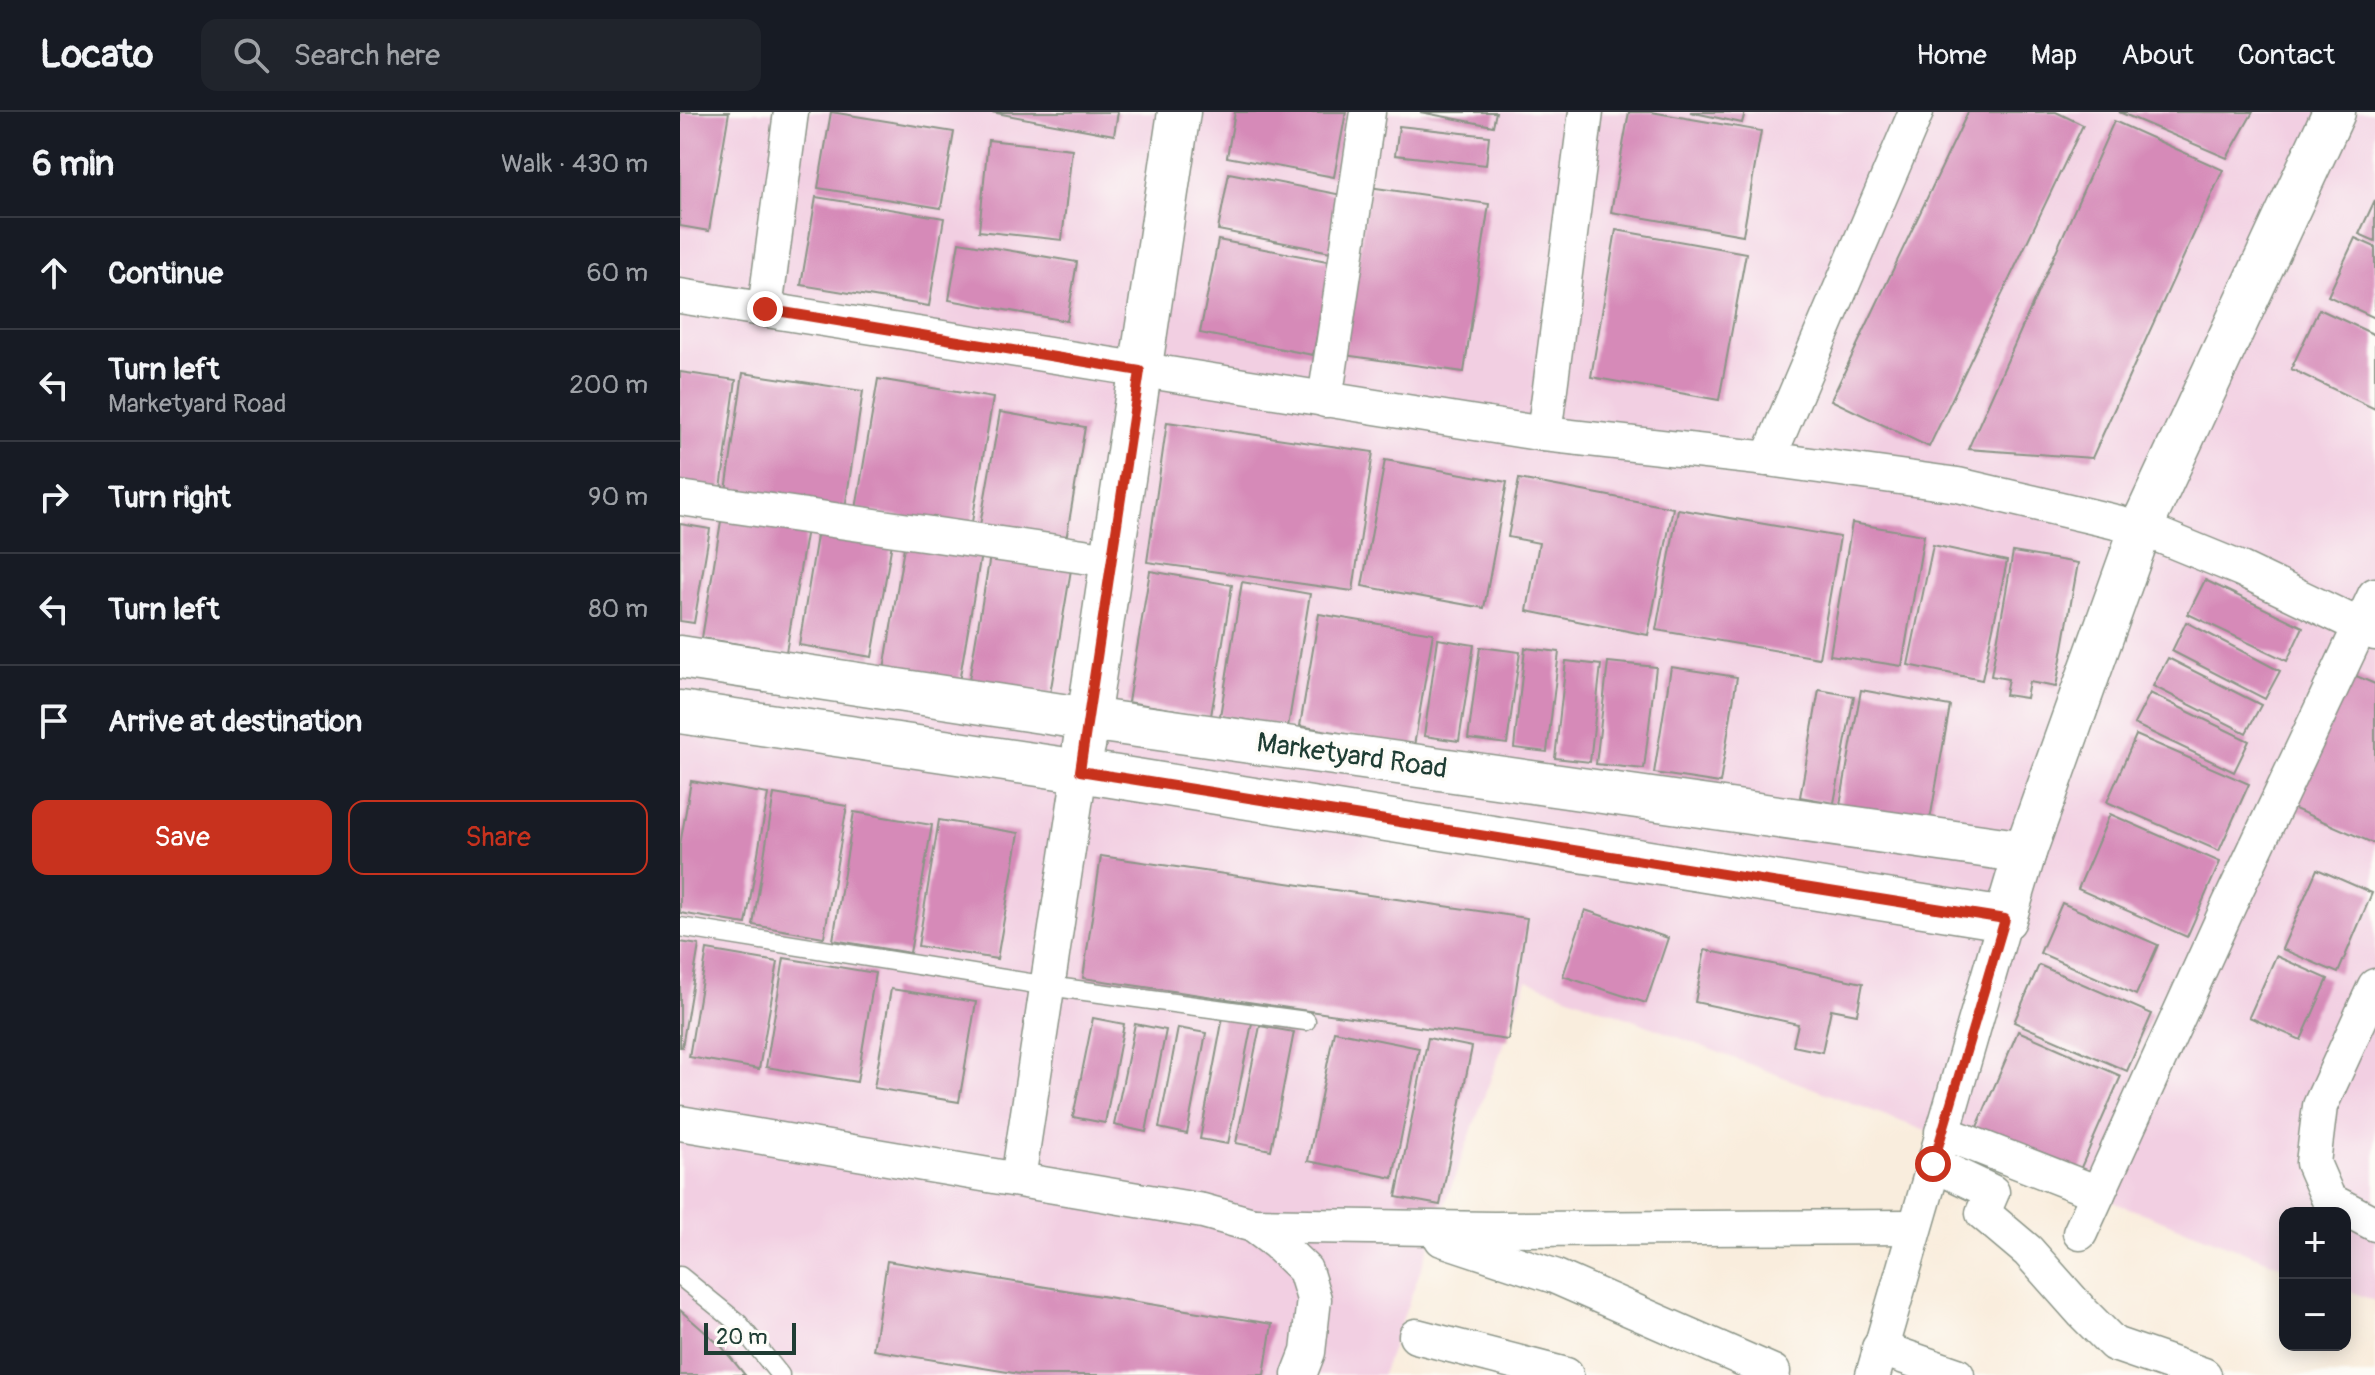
<!DOCTYPE html>
<meta charset="utf-8">
<style>
body{margin:0;font-family:Pangolin,sans-serif;background:#20242c;color:#f1f3f6}
.controls{position:absolute;right:24px;bottom:24px;display:grid;overflow:hidden;border-radius:16px;box-shadow:0 4px 20px #0003}
.controls button{width:72px;height:72px;display:grid;place-items:center;padding:0;border:0;border-bottom:2px solid #363941;background:#171b24;color:#f1f3f6;font:40px sans-serif}
.scale{position:absolute;left:24px;bottom:20px;width:92px;box-sizing:border-box;padding-left:8px;border:4px solid #1f3d34;border-top:0;font-size:22px;line-height:28px;white-space:nowrap;color:#1f3d34;-webkit-text-stroke:6px #fdfcf7;paint-order:stroke}
.stop{position:absolute;width:24px;height:24px;margin:-18px;border:6px solid #c8321e;border-radius:50%;background:#fff}
.stop.end{background:#c8321e;border-color:#fff;box-shadow:0 2px 8px #0008}
.list{margin:0;padding:0;list-style:none}
h2{display:flex;justify-content:space-between;align-items:center;height:104px;margin:0;padding:0 32px;font-size:34px}
h2 small{font-size:26px;font-weight:400;color:#9ea1a6}
.list li{display:grid;grid-template-columns:52px 1fr auto;gap:24px;align-items:center;box-sizing:border-box;height:112px;padding:0 32px;border-top:2px solid #363941}
.list b{display:block;font-size:30px;white-space:nowrap}
.list p{margin:0;font-size:26px;white-space:nowrap;color:#9ea1a6}
.list em{font-size:26px;font-style:normal;color:#9ea1a6}
.actions{display:flex;gap:16px;padding:24px 32px}
.actions a{flex:1;padding:18px 0;border:2px solid #c8321e;border-radius:16px;text-align:center;font-size:28px;color:#c8321e}
.actions .main{background:#c8321e;color:#fff}
.icon{flex:none;width:44px;height:44px;fill:none;stroke:currentColor;stroke-width:2;stroke-linecap:round;stroke-linejoin:round}
.map{position:relative;flex:none;width:1695px;height:1263px;overflow:hidden}
header{display:flex;align-items:center;gap:48px;box-sizing:border-box;height:112px;padding:0 40px;background:#171b24;border-bottom:2px solid #363941}
header strong{font-size:38px}
nav{display:flex;gap:44px;margin-inline-start:auto;font-size:28px}
.search{width:560px;height:72px;background:#20242c;display:flex;align-items:center;gap:20px;box-sizing:border-box;padding:0 28px;border-radius:16px;color:#9ea1a6;font-size:30px}
main{display:flex}
aside{flex:1;background:#171b24}
.map>svg:first-child{display:block}
.built{fill:#f2cfe2}
.building{fill:#d68ab8}
.lines{fill:none;stroke-linecap:round;stroke-linejoin:round}
.service-casing{stroke:#8c9588;stroke-width:21}
.minor-casing{stroke:#8c9588;stroke-width:37}
.tertiary-casing{stroke:#8c9588;stroke-width:45}
.service{stroke:#fff;stroke-width:18}
.minor{stroke:#fff;stroke-width:34}
.tertiary{stroke:#fff;stroke-width:42}
.route{stroke:#c8321e;stroke-width:10}
.labels{text-anchor:middle;dominant-baseline:central;stroke-width:7;stroke-linejoin:round;paint-order:stroke}
.street-label{font-size:28px;fill:#1f3d34;stroke:#fdfcf7}
</style>
<header>
<strong>Locato</strong>
<div class="search"><svg class="icon" aria-label="search" viewBox="0 0 24 24"><circle cx="10" cy="10" r="6"/><path d="M15 15l6 6"/></svg>Search here</div>
<nav><a>Home</a><a>Map</a><a>About</a><a>Contact</a></nav>
</header>
<main>
<aside>
<h2>6 min<small>Walk · 430 m</small></h2>
<ul class="list">
<li><svg class="icon" aria-label="ahead" viewBox="0 0 24 24"><path d="M12 20V5M6 11l6-6 6 6"/></svg><div><b>Continue</b></div><em>60 m</em></li>
<li><svg class="icon" aria-label="left" viewBox="0 0 24 24"><path d="M17 20v-9H6M10 6l-5 5 5 5"/></svg><div><b>Turn left</b><p>Marketyard Road</p></div><em>200 m</em></li>
<li><svg class="icon" aria-label="right" viewBox="0 0 24 24"><path d="M7 20v-9h11M14 6l5 5-5 5"/></svg><div><b>Turn right</b></div><em>90 m</em></li>
<li><svg class="icon" aria-label="left" viewBox="0 0 24 24"><path d="M17 20v-9H6M10 6l-5 5 5 5"/></svg><div><b>Turn left</b></div><em>80 m</em></li>
<li><svg class="icon" aria-label="arrive" viewBox="0 0 24 24"><path d="M6 21V4h12l-3 4 3 4H6"/></svg><div><b>Arrive at destination</b></div></li>
</ul>
<div class="actions"><a class="main">Save</a><a>Share</a></div>
</aside>
<div class="map">
<svg width="1695" height="1263" viewBox="0 0 1695 1263">
<rect width="100%" height="100%" fill="#fdfcf7"/>
<filter id="ink" filterUnits="userSpaceOnUse"><feTurbulence type="fractalNoise" baseFrequency=".0125" numOctaves="2"/><feDisplacementMap in="SourceGraphic" scale="16" xChannelSelector="R" yChannelSelector="G"/><feConvolveMatrix kernelMatrix="1 2 1 2 8 2 1 2 1" color-interpolation-filters="sRGB"/></filter>
<filter id="wash" filterUnits="userSpaceOnUse"><feTurbulence type="fractalNoise" baseFrequency=".006" numOctaves="4" result="noise"/><feDisplacementMap in="SourceGraphic" scale="32" xChannelSelector="R" yChannelSelector="G"/><feGaussianBlur stdDeviation="1.8" result="paint"/><feColorMatrix in="noise" values="0 0 0 0 0 0 0 0 0 0 0 0 0 0 0 0 0 1.4 0 .05"/><feComposite in="paint" operator="in"/></filter>
<g filter="url(#wash)">
<rect width="100%" height="100%" fill="#f9eddd"/>
<path class="built" d="M0 0H1695V1189L1665 1177V1101H1605V1155L847 868 702 1263H0Z"/>
<g id="blocks">
<g class="building">
<path d="M0 0H49L29 119 0 114Z"/>
<path d="M151 0 274 20 261 96 138 76Z"/>
<path d="M311 0H438L434 23Z"/>
<path d="M555 0H666L654 65 547 45Z"/>
<path d="M740 0H816L813 14Z"/>
<path d="M949 0H971L1081 19 1063 123 931 100Z"/>
<path d="M1010 0H1065L1062 11Z"/>
<path d="M1288 0H1376L1403 13 1249 335 1151 288Z"/>
<path d="M1439 0H1573L1547 46Z"/>
<path d="M1434 9 1543 58 1412 346 1288 337Z"/>
<path d="M719 14 809 24 806 53 715 43Z"/>
<path d="M308 28 392 37 382 128 299 119Z"/>
<path d="M549 61 667 84 656 141 538 118Z"/>
<path d="M689 75 809 92 784 260 664 243Z"/>
<path d="M136 85 264 106 249 194 121 173Z"/>
<path d="M1695 88V129L1679 122Z"/>
<path d="M936 118 1066 141 1039 288 911 265Z"/>
<path d="M1675 126 1695 135V206L1648 184Z"/>
<path d="M538 128 652 150 633 243 520 221Z"/>
<path d="M279 130 397 150 387 209 269 188Z"/>
<path d="M1639 197 1695 223V297L1611 257Z"/>
<path d="M0 260 56 268 41 377 0 372Z"/>
<path d="M63 261 183 279 164 403 45 386Z"/>
<path d="M198 267 313 286 291 416 176 397Z"/>
<path d="M320 300 405 315 385 434 299 419Z"/>
<path d="M487 310 693 340 673 479 467 450Z"/>
<path d="M705 348 827 370 804 496 682 474Z"/>
<path d="M839 367 993 396 968 523 847 499 859 431 828 425Z"/>
<path d="M998 397 1160 425 1139 546 976 518Z"/>
<path d="M42 403 127 417 106 540 22 526Z"/>
<path d="M1172 411 1244 423 1222 554 1150 543Z"/>
<path d="M0 412 30 417 14 511 0 509Z"/>
<path d="M138 418 212 431 192 545 119 533Z"/>
<path d="M225 429 301 442 279 570 204 558Z"/>
<path d="M312 432 393 446 370 582 289 568Z"/>
<path d="M1253 433 1327 449 1302 568 1228 553Z"/>
<path d="M1333 440 1398 451 1376 575 1349 570 1346 586 1325 583 1328 567 1311 564Z"/>
<path d="M470 459 552 473 531 604 448 590Z"/>
<path d="M1525 468 1623 515 1607 549 1508 502Z"/>
<path d="M562 470 630 482 608 615 540 604Z"/>
<path d="M639 502 753 521 734 634 620 614Z"/>
<path d="M1506 510 1600 559 1585 587 1492 539Z"/>
<path d="M758 527 794 533 779 629 744 624Z"/>
<path d="M800 535 840 540 827 632 788 627Z"/>
<path d="M845 536 879 540 867 640 834 636Z"/>
<path d="M1488 546 1581 593 1566 621 1473 574Z"/>
<path d="M886 549 921 553 910 650 875 646Z"/>
<path d="M928 550 976 555 964 657 916 652Z"/>
<path d="M991 555 1057 565 1040 671 974 661Z"/>
<path d="M1660 557 1695 572V732L1601 691Z"/>
<path d="M1139 578 1174 584 1154 691 1120 685Z"/>
<path d="M1181 578 1270 594 1250 708 1160 693Z"/>
<path d="M1470 581 1569 629 1554 660 1454 612Z"/>
<path d="M1456 623 1569 672 1539 739 1427 690Z"/>
<path d="M11 669 88 682 66 812 0 801V733Z"/>
<path d="M94 682 167 694 144 825 73 813Z"/>
<path d="M174 700 252 713 230 841 153 828Z"/>
<path d="M1430 702 1540 750 1507 825 1398 777Z"/>
<path d="M259 708 339 721 317 847 238 834Z"/>
<path d="M421 744 847 806 828 928 403 866Z"/>
<path d="M1637 757 1692 781 1658 861 1602 837Z"/>
<path d="M1382 791 1478 833 1456 883 1360 841Z"/>
<path d="M905 798 988 826 966 891 883 864Z"/>
<path d="M0 830 19 833 2 935H0Z"/>
<path d="M27 838 98 850 79 957 9 945Z"/>
<path d="M1025 838 1183 871 1177 902 1151 897 1142 940 1113 934 1118 912 1015 890Z"/>
<path d="M1596 844 1648 867 1621 928 1569 905Z"/>
<path d="M104 846 195 861 177 970 86 955Z"/>
<path d="M1359 853 1472 902 1447 959 1334 910Z"/>
<path d="M211 877 296 890 279 990 194 976Z"/>
<path d="M543 905 572 911 548 1032 520 1027Z"/>
<path d="M413 906 444 912 425 1011 393 1005Z"/>
<path d="M455 912 486 918 466 1020 434 1013Z"/>
<path d="M580 914 614 920 591 1038 556 1031Z"/>
<path d="M498 916 526 921 507 1022 479 1016Z"/>
<path d="M654 919 739 936 713 1066 628 1049Z"/>
<path d="M1338 919 1441 964 1396 1067 1294 1022Z"/>
<path d="M748 926 792 935 760 1093 716 1085Z"/>
<path d="M207 1149 592 1212 584 1263H346L193 1238Z"/>
<path d="M0 1198 42 1235 65 1263H0Z"/>
</g>
</g>
</g>
<g filter="url(#ink)">
<use href="#blocks" fill-opacity="0" stroke="#8c9588" stroke-width="2"/>
<g class="lines">
<g class="service-casing">
<g id="service">
<path d="M0 815 368 874 626 909"/>
<path d="M0 1164 59 1212 100 1263"/>
</g>
</g>
<g class="minor-casing">
<g id="minor">
<path d="M0 184 864 322 1088 347 1278 373 1461 416 1561 457 1695 521"/>
<path d="M85 197 111 0"/>
<path d="M645 288 688 0"/>
<path d="M864 322 906 0"/>
<path d="M1088 347 1236 0"/>
<path d="M0 386 431 448"/>
<path d="M1695 874 1640 994 1633 1051 1649 1088 1695 1112"/>
<path d="M0 1011 523 1099 573 1113 596 1130 625 1158 634 1187 628 1240 619 1263"/>
<path d="M1262 1020 1418 1081"/>
<path d="M1253 1052 1312 1080 1303 1101 1348 1139 1403 1201 1434 1232 1524 1263"/>
<path d="M338 1067 400 659"/>
<path d="M573 1113 813 1117 1235 1115"/>
<path d="M1400 1121 1549 793 1695 483"/>
<path d="M759 1122 762 1127 874 1164 1093 1260"/>
<path d="M736 1224 886 1263"/>
<path d="M1199 1236 1277 1263"/>
<path d="M1193 1263 1325 807"/>
</g>
</g>
<g class="tertiary-casing">
<g id="tertiary">
<path d="M0 545 408 607 1345 740"/>
<path d="M0 600 400 659 1325 807 1345 740 1461 416 1654 0"/>
<path d="M404 634 499 0"/>
</g>
</g>
<use href="#service" class="service"/>
<use href="#minor" class="minor"/>
<use href="#tertiary" class="tertiary"/>
</g>
</g>
<g class="lines" filter="url(#ink)">
<path class="route" d="M85 197 460 259 400 659 1325 807 1253 1052"/>
</g>
<g class="labels">
<g class="street-label">
<text transform="translate(672 644) rotate(8)">Marketyard Road</text>
</g>
</g>
</svg>
<div class="controls">
<button>+</button>
<button>−</button>
</div>
<div class="scale">20 m</div>
<div class="stop" style="left:1253px;top:1052px"></div>
<div class="stop end" style="left:85px;top:197px"></div>
</div>
</main>
